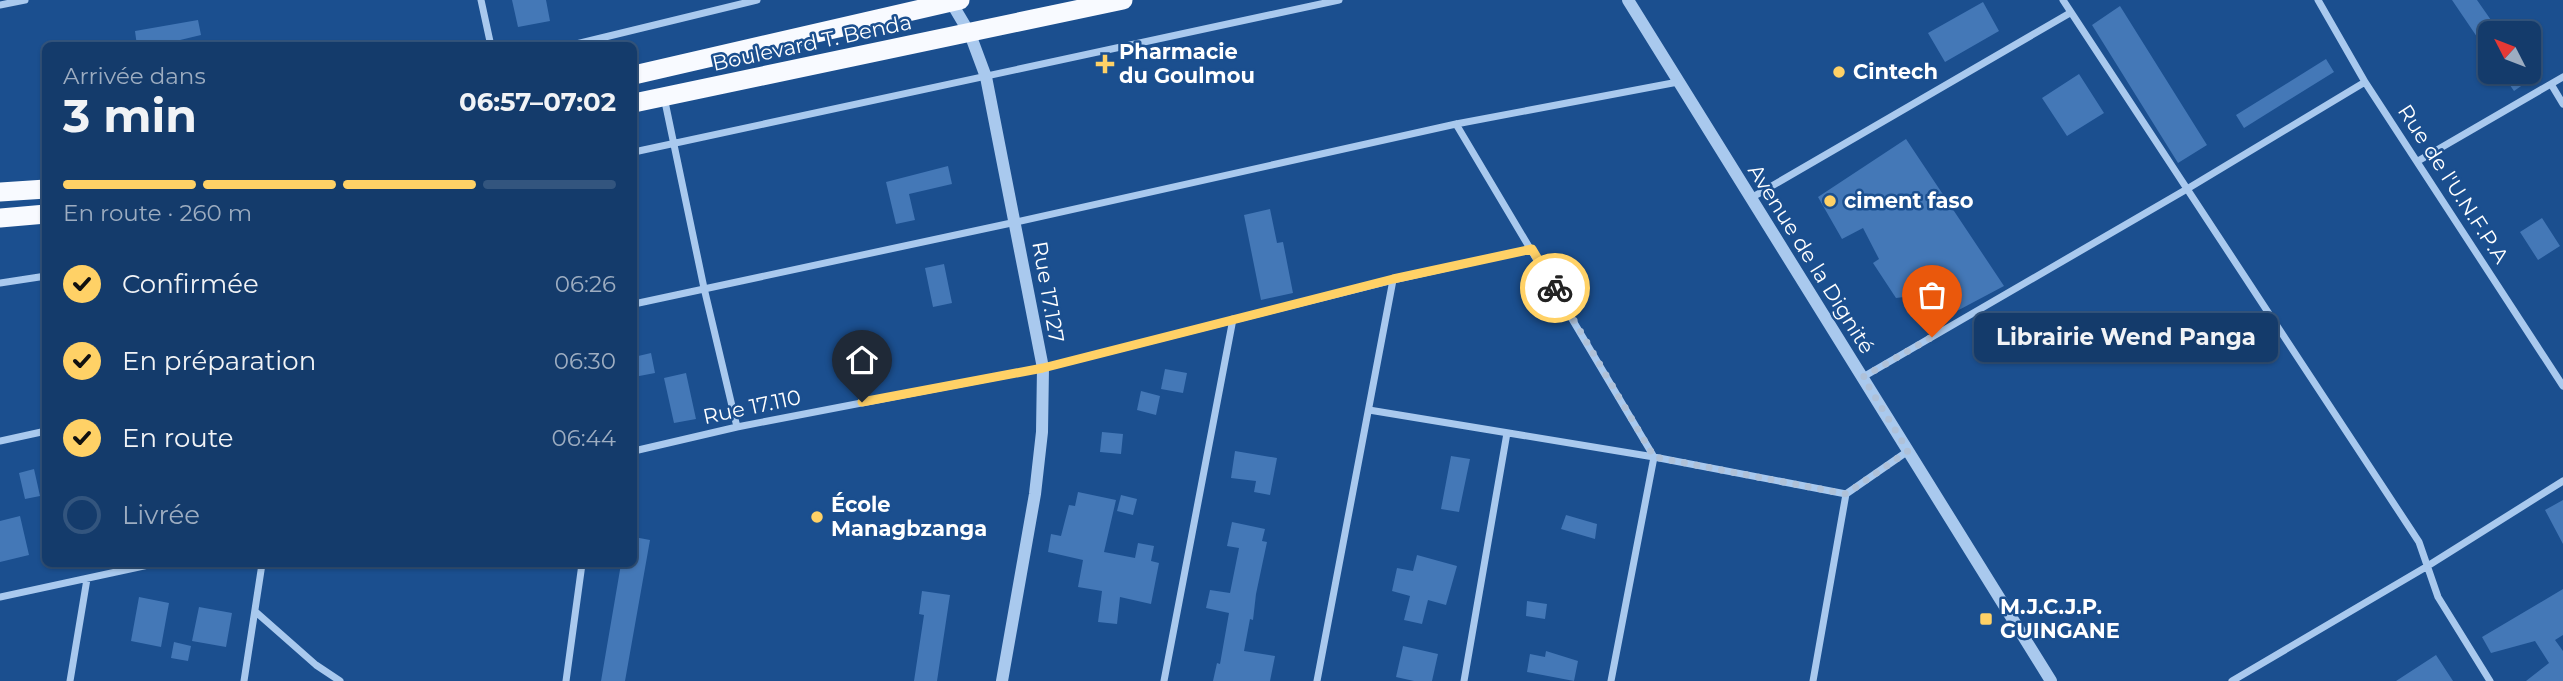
<!DOCTYPE html>
<html lang="fr">
<head>
<meta charset="utf-8">
<style>
	:root { --surface:#143b6b; --page:#1d4271; --text:#f1f3f6; --muted:#9dadc1; --line:#33557e; --accent:#ffd166 }
	body { margin:0; font-family:Montserrat,sans-serif; background:var(--page); color:var(--text); height:100vh; display:flex; flex-direction:column; font-size:26px; white-space:nowrap }
	* { box-sizing:border-box; margin:0 }
	p { font-size:23px; color:var(--muted) }
	.icon { flex:none; width:38px; height:38px; fill:none; stroke:currentColor; stroke-width:2; stroke-linecap:round; stroke-linejoin:round }
	.map { position:relative; flex:1; overflow:hidden }
	.sheet { position:absolute; left:42px; top:42px; width:595px; height:525px; display:flex; flex-direction:column; background:var(--surface); border-radius:10px; box-shadow:0 2px 5px #0004,0 0 0 2px var(--line) }
	.sheet>* { flex:none }
	.needle { width:46px; rotate:312deg }
	.tools { position:absolute; left:2478px; top:21px; display:grid; gap:14px }
	.tools a { display:grid; place-items:center; width:63px; height:63px; border-radius:10px; background:var(--surface); box-shadow:0 2px 5px #0004,0 0 0 2px var(--line); font-size:35px }
	.pin { position:absolute; display:grid; place-items:center; width:60px; height:60px; color:#fff; margin:-72px -30px; border-radius:50% 50% 50% 0; rotate:-45deg; box-shadow:0 0 7px #0007 }
	.pin .icon { rotate:45deg }
	.courier { position:absolute; display:grid; place-items:center; width:70px; height:70px; margin:-35px; border:5px solid #ffd166; border-radius:50%; background:#fff; color:#222; box-shadow:0 2px 9px #0007 }
	.bubble { position:absolute; height:49px; border-radius:10px; background:var(--surface); box-shadow:0 2px 5px #0004,0 0 0 2px var(--line); font-size:23px; font-weight:700; line-height:49px; text-align:center }
	.headline em { font-style:normal; font-weight:700 }
	.headline div { display:flex; flex-direction:column-reverse }
	.headline { display:flex; align-items:center; justify-content:space-between; height:119px; padding:0 21px }
	h1 { font-size:46px; font-weight:700; line-height:52px }
	.bar { display:grid; grid-template-columns:repeat(4,1fr); gap:10px 7px; align-content:center; height:84px; padding:0 21px }
	.bar i { height:9px; border-radius:5px; background:var(--line) }
	.bar .on { background:var(--accent) }
	.bar p { grid-column:span 4 }
	ol { padding:0 21px; list-style:none }
	li { display:flex; align-items:center; gap:21px; height:77px }
	li p { margin-inline-start:auto }
	li .icon { padding:7px; border-radius:50%; background:var(--accent); color:#111; stroke-width:4 }
	li:last-child { color:var(--muted) }
	li i { width:38px; height:38px; border:4px solid var(--line); border-radius:50% }
	.map>svg:first-child { display:block }
</style>
</head>
<body>
<div class="map">
<svg width="2563" height="681" viewBox="0 0 2563 681">
	<rect width="100%" height="100%" fill="#1b4f8f"/>
	<path fill="#4478b7" d="M 512,0 L 546,0 L 550,21 L 518,27 Z
		M 2452,0 L 2477,0 L 2500,33 L 2490,33 L 2490,56 Z
		M 1983,2 L 1999,31 L 1945,62 L 1928,33 Z
		M 2120,6 L 2207,145 L 2178,163 L 2092,25 Z
		M 198,20 L 201,35 L 155,46 L 137,46 L 135,31 Z
		M 2326,59 L 2334,72 L 2244,128 L 2236,115 Z
		M 2501,72 L 2541,72 L 2514,91 Z
		M 2079,74 L 2104,113 L 2067,136 L 2042,98 Z
		M 1906,139 L 2004,286 L 1955,312 L 1938,282 L 1907,304 L 1904,297 L 1896,298 L 1873,263 L 1879,259 L 1863,228 L 1842,239 L 1818,197 Z
		M 948,166 L 952,184 L 909,194 L 915,220 L 896,224 L 886,182 Z
		M 1270,209 L 1277,243 L 1283,242 L 1293,293 L 1261,300 L 1244,215 Z
		M 2542,218 L 2560,246 L 2538,260 L 2520,232 Z
		M 944,264 L 952,303 L 933,307 L 925,268 Z
		M 651,353 L 655,373 L 634,377 L 634,357 Z
		M 1165,369 L 1187,373 L 1183,393 L 1161,389 Z
		M 686,373 L 696,419 L 674,423 L 664,378 Z
		M 1141,391 L 1160,396 L 1156,415 L 1137,410 Z
		M 1102,432 L 1123,434 L 1121,454 L 1100,452 Z
		M 1235,451 L 1277,458 L 1270,495 L 1254,492 L 1256,481 L 1231,478 Z
		M 1451,456 L 1470,459 L 1459,512 L 1441,509 Z
		M 34,469 L 40,496 L 25,499 L 19,473 Z
		M 1078,492 L 1116,500 L 1104,552 L 1135,558 L 1138,543 L 1154,546 L 1151,561 L 1159,563 L 1151,604 L 1120,597 L 1117,624 L 1098,622 L 1102,591 L 1078,587 L 1083,560 L 1048,552 L 1051,534 L 1061,536 L 1069,505 L 1075,506 Z
		M 1121,495 L 1137,499 L 1133,515 L 1117,511 Z
		M 2563,500 L 2563,544 L 2545,510 Z
		M 1566,515 L 1597,524 L 1595,539 L 1561,529 Z
		M 20,516 L 29,555 L 0,562 L 0,521 Z
		M 1232,522 L 1265,529 L 1262,541 L 1267,542 L 1256,594 L 1253,620 L 1250,619 L 1244,651 L 1275,656 L 1270,681 L 1213,681 L 1217,663 L 1220,664 L 1229,613 L 1206,608 L 1210,590 L 1230,593 L 1239,548 L 1227,546 Z
		M 634,537 L 650,540 L 625,681 L 601,681 L 621,564 L 634,564 Z
		M 1417,555 L 1457,566 L 1446,605 L 1428,600 L 1422,624 L 1404,620 L 1410,596 L 1392,591 L 1397,568 L 1413,571 Z
		M 2563,589 L 2563,635 L 2555,640 L 2563,651 L 2563,681 L 2526,681 L 2549,663 L 2535,641 L 2491,653 L 2482,637 Z
		M 922,591 L 950,595 L 937,681 L 914,681 L 924,615 L 919,614 Z
		M 139,597 L 169,603 L 161,647 L 131,641 Z
		M 1527,601 L 1547,604 L 1545,619 L 1526,616 Z
		M 199,607 L 232,613 L 226,647 L 192,641 Z
		M 174,642 L 191,646 L 188,661 L 171,658 Z
		M 1403,646 L 1438,654 L 1432,681 L 1414,681 L 1396,677 Z
		M 1546,651 L 1578,661 L 1574,681 L 1527,672 L 1530,654 L 1545,657 Z
		M 2436,655 L 2453,681 L 2396,681 Z"/>
	<g fill="none" stroke-linecap="round" stroke-linejoin="round">
		<path stroke="#a9c9ee" stroke-width="7" d="M 481,0 L 491,46
			M 2063,0 L 2419,542 L 2438,597 L 2490,681
			M 2318,0 L 2365,82 L 2563,386
			M 0,5 L 25,0
			M 568,46 L 757,0
			M 2551,84 L 2563,104
			M 664,97 L 704,288 L 737,427
			M 1456,124 L 1654,457 L 1611,681
			M 634,152 L 1339,0
			M 2418,161 L 2563,77
			M 1751,198 L 2070,13
			M 0,283 L 46,276
			M 634,304 L 1016,222 L 1456,124 L 1678,82
			M 1863,377 L 2187,189 L 2365,82
			M 1369,410 L 1654,457 L 1846,494
			M 0,441 L 46,431
			M 634,451 L 737,427 L 1043,368 L 1393,280 L 1532,249
			M 0,597 L 153,564
			M 256,612 L 316,665 L 340,681
			M 70,681 L 87,579
			M 244,681 L 262,564
			M 566,681 L 582,564
			M 1164,681 L 1233,319
			M 1317,681 L 1393,280
			M 1464,681 L 1507,433
			M 1813,681 L 1846,494 L 1908,451
			M 2232,681 L 2426,567 L 2563,481"/>
		<path stroke="#a9c9ee" stroke-width="12" d="M 1628,0 L 2051,681
			M 951,2 L 970,34 L 986,77 L 1043,368 L 1042,432 L 1035,494 L 1002,681"/>
		<path stroke="#f8faff" stroke-width="19" d="M 634,75 L 960,0
			M 634,103 L 1123,0
			M 0,192 L 46,189
			M 0,218 L 46,214"/>
	</g>
	<g fill="none" stroke-linecap="round" stroke-linejoin="round">
		<path stroke="#afc1d8" stroke-width="7" stroke-dasharray="0 12.6" d="M 1555,288 L 1654,457 L 1846,494 L 1908,451 L 1863,377 L 1932,337"/>
		<path stroke="#ffd166" stroke-width="9" d="M 862,402 L 1043,368 L 1393,279 L 1532,249 L 1555,288"/>
	</g>
	<g fill="#ffd166" stroke="#1b4f8f" stroke-width="2.5">
		<path d="M1101.5 53.5h7v7h7v7h-7v7h-7v-7h-7v-7h7z"/>
		<circle cx="1839" cy="72" r="7"/>
		<circle cx="1830" cy="201" r="7"/>
		<circle cx="817" cy="517" r="7"/>
		<rect x="1979" y="612" width="14" height="14" rx="3.5"/>
	</g>
	<g text-anchor="middle" stroke-width="5" stroke-linejoin="round" paint-order="stroke">
		<g font-size="21" fill="#fff" stroke="#1b4f8f">
			<text transform="translate(812 43) rotate(-12)" y="7">Boulevard T. Benda</text>
			<text transform="translate(2453 184) rotate(57)" y="7">Rue de l'U.N.F.P.A</text>
			<text transform="translate(1811 259) rotate(58)" y="7">Avenue de la Dignité</text>
			<text transform="translate(1048 292) rotate(80)" y="7">Rue 17.127</text>
			<text transform="translate(752 407) rotate(-12)" y="7">Rue 17.110</text>
		</g>
		<g font-size="21" font-weight="bold" fill="#fff" stroke="#1b4f8f" text-anchor="start">
			<text x="1119" y="59">Pharmacie<tspan x="1119" dy="24">du Goulmou</tspan></text>
			<text x="1853" y="79">Cintech</text>
			<text x="1844" y="208">ciment faso</text>
			<text x="831" y="512">École<tspan x="831" dy="24">Managbzanga</tspan></text>
			<text x="2000" y="614">M.J.C.J.P.<tspan x="2000" dy="24">GUINGANE</tspan></text>
		</g>
	</g>
</svg>
<div class="tools">
<a><svg class="needle" viewBox="-14 -14 28 28"><path d="M0-13l5 13h-10z" fill="#e53935"/><path d="M0 13l5-13h-10z" fill="#9dadc1"/></svg></a>
</div>
<div class="pin" style="left:1932px;top:337px;background:#ea580c"><svg class="icon" aria-label="bag" viewBox="0 0 24 24"><path d="M5 8h14l-1 12H6zM9 8a3 3 0 0 1 6 0"/></svg></div>
<div class="pin" style="left:862px;top:402px;background:#1f2937"><svg class="icon" aria-label="home" viewBox="0 0 24 24"><path d="M3 11l9-7 9 7M6 9v11h12V9"/></svg></div>
<div class="courier" style="left:1555px;top:288px"><svg class="icon" aria-label="bike" viewBox="0 0 24 24"><circle cx="6" cy="16" r="4"/><circle cx="18" cy="16" r="4"/><path d="M6 16l4-8h5l3 8M10 8l3 8H6M13 5h3"/></svg></div>
<div class="bubble" style="left:1974px;top:313px;width:304px">Librairie Wend Panga</div>
<section class="sheet">
<div class="headline"><div><h1>3 min</h1><p>Arrivée dans</p></div><em>06:57–07:02</em></div>
<div class="bar"><i class="on"></i><i class="on"></i><i class="on"></i><i></i><p>En route · 260 m</p></div>
<ol>
<li><svg class="icon" aria-label="check" viewBox="0 0 24 24"><path d="M5 12l5 5 9-10"/></svg>Confirmée<p>06:26</p></li>
<li><svg class="icon" aria-label="check" viewBox="0 0 24 24"><path d="M5 12l5 5 9-10"/></svg>En préparation<p>06:30</p></li>
<li><svg class="icon" aria-label="check" viewBox="0 0 24 24"><path d="M5 12l5 5 9-10"/></svg>En route<p>06:44</p></li>
<li><i></i>Livrée</li>
</ol>
</section>
</div>
</body>
</html>
